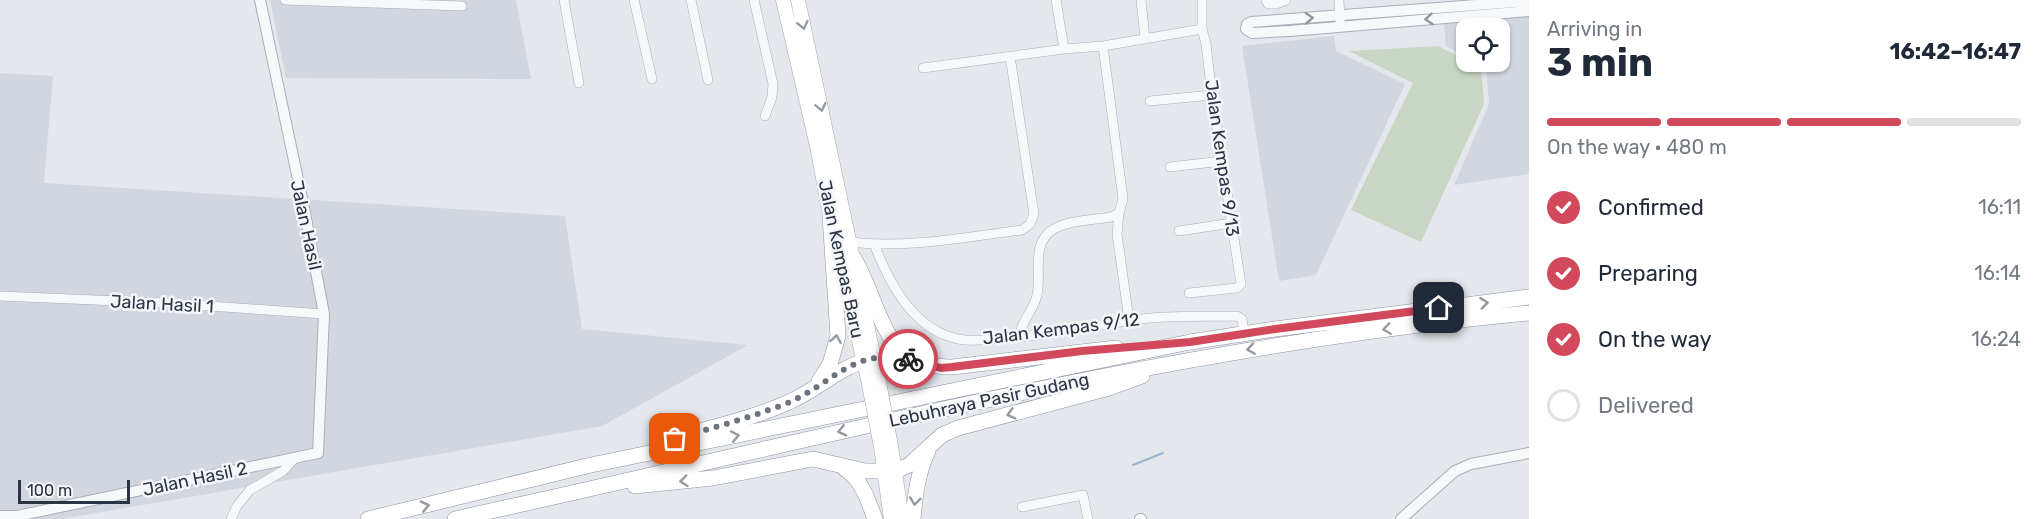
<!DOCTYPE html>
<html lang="en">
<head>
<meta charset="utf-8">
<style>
	:root { --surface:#fff; --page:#f2f2f3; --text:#1f2937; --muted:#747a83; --line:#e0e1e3; --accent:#d1495b }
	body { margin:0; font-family:Rubik,sans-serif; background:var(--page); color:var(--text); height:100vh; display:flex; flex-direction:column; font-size:22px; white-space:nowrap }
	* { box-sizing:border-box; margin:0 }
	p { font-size:20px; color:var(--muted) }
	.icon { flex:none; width:33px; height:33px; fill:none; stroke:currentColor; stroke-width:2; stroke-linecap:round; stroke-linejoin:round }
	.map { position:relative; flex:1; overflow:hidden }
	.sheet { display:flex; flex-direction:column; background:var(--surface); width:510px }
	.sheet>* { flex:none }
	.tools { position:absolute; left:1456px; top:18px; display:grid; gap:12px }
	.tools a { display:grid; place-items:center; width:54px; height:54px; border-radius:12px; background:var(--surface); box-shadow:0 2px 4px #0004; font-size:30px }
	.scale { position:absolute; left:18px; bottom:15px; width:112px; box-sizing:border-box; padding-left:6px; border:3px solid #2b3445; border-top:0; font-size:16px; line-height:21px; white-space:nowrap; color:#2b3445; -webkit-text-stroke:4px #f4f6f9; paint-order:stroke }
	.pin { position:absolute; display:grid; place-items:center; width:51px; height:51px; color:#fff; margin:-26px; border-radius:12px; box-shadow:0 3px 9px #0006 }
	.courier { position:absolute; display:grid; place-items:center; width:60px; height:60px; margin:-30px; border:4px solid #d1495b; border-radius:50%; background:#fff; color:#222; box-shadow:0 2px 8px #0007 }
	.summary em { font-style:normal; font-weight:700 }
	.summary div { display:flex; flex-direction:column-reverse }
	.summary { display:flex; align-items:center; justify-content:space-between; height:102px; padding:0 18px }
	h1 { font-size:39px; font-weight:700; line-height:45px }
	.bar { display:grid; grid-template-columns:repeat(4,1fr); gap:9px 6px; align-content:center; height:72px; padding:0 18px }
	.bar i { height:8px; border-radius:4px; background:var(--line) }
	.bar .active { background:var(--accent) }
	.bar p { grid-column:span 4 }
	ol { padding:0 18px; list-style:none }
	li { display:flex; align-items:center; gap:18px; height:66px }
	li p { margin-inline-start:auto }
	li .icon { padding:6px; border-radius:50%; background:var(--accent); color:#fff; stroke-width:4 }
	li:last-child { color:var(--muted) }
	li i { width:33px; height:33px; border:3px solid var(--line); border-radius:50% }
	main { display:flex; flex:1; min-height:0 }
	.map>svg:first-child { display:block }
</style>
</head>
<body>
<main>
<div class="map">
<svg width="1529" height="519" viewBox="0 0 1529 519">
	<rect width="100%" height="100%" fill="#e4e7ec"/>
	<path fill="#d2d6de" d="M 270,0 L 516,0 L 531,79 L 286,78 Z
		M 1529,16 L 1529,174 L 1454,185 L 1489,104 L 1486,67 L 1476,62 L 1500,62 L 1500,28 L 1467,28 L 1467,57 L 1446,46 L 1444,23 Z
		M 1334,36 L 1336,51 L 1405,84 L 1316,275 L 1279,281 L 1242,46 Z
		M 0,73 L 53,76 L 44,183 L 565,216 L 582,329 L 748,345 L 602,426 L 61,519 L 0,519 Z"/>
	<path fill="#c9d6c5" d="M 1438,46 L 1481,68 L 1484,104 L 1421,242 L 1351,210 L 1413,83 L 1349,51 Z"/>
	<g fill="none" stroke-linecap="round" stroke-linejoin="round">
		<path stroke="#9fb4cc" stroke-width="2" d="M 1133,465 L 1163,453"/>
		<defs>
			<path id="minor" d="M 285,0 L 462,6
				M 564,0 L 579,83
				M 634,0 L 652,79
				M 691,0 L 708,80
				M 754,0 L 773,84 L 772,97 L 765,116
				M 1056,0 L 1064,49
				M 1141,0 L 1145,39
				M 1266,0 L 1268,4 L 1276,4 L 1286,0
				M 1339,0 L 1340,21
				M 1103,46 L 1123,199 L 1119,213 L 1117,234 L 1129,320
				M 923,68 L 1064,49 L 1103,46 L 1202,29
				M 1150,101 L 1212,95
				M 1170,167 L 1222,161
				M 1179,231 L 1232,223
				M 849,242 C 906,249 965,237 1022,230 L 1030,224 L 1034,214 L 1010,56
				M 875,246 C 888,281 912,326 951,337 C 965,342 981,340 996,339 C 1040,337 1083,327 1127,321 C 1163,315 1200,317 1237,316 L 1242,319 L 1244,333
				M 1189,293 L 1237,288 L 1241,284 L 1212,95 L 1206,44 L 1202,29 L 1202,0
				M 0,296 L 166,303 L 324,314
				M 1020,338 C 1020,321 1034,311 1037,295 C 1040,281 1037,267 1039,253 C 1043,218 1084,222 1111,217 L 1119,213
				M 1022,507 L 1083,495 L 1088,519
				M 231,519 L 237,506 L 250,490 L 283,471 L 294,459"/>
			<path id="tertiary" d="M 1529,1 L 1251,22 L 1247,24 L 1246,29 L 1252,33 L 1290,31 L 1529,11
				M 0,516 L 17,516 L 318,453 L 324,314 L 304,208 L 260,0
				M 1140,519 L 1141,519
				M 1401,519 L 1455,471 L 1471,464 L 1529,453"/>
			<path id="primary" d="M 783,0 L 817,146 L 830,216 L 868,379
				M 798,0 L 878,377
				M 891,446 L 902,519
				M 881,447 L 891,519"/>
			<path id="trunk" d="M 853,257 C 874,290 878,335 911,360
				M 819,381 L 830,364 L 838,336 L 830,216
				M 666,441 C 706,428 750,420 789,402 C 819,389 842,364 875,358 C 902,353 925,368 952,367 L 1116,348
				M 845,469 C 862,480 868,500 875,519
				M 635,486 L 713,478 L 813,459 L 865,471 L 896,471 L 909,465 L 942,435 L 958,428 L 1109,388 L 1142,376
				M 368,519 L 591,465 L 1190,342 L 1275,329 L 1529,297
				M 455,519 C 811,441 1165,347 1529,313
				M 913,519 C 915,496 918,472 928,451"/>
		</defs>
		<use href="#minor" stroke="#a9aeb7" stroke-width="10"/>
		<use href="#tertiary" stroke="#a9aeb7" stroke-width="12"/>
		<use href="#primary" stroke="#a3abb8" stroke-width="15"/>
		<use href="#trunk" stroke="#8b94a3" stroke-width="16"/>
		<use href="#minor" stroke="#f7f8fa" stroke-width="9"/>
		<use href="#tertiary" stroke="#f7f8fa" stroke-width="10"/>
		<use href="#primary" stroke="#fff" stroke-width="14"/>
		<use href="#trunk" stroke="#fff" stroke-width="15"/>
		<defs>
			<path id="primary-bridge" d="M 878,377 L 891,446
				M 868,379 L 881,447"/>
		</defs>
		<use href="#primary-bridge" stroke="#a3abb8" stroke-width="15" stroke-linecap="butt"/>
		<use href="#primary-bridge" stroke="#fff" stroke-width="14"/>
	</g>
	<defs><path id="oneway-chevron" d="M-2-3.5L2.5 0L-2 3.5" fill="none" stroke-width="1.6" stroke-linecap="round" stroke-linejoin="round" transform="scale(1.5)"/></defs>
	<g stroke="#9196a0">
		<use href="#oneway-chevron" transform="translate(1309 18) rotate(-4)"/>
		<use href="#oneway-chevron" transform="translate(1429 19) rotate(175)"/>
	</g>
	<g stroke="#959aa2">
		<use href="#oneway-chevron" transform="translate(803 25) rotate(78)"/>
		<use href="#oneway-chevron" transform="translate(821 107) rotate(78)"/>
		<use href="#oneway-chevron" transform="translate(1484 303) rotate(-7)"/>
		<use href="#oneway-chevron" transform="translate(1387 329) rotate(172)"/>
		<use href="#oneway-chevron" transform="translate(836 339) rotate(-80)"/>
		<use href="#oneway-chevron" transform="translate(1251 349) rotate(171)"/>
		<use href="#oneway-chevron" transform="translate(1011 414) rotate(165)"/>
		<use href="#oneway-chevron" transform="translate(842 431) rotate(167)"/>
		<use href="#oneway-chevron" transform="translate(735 436) rotate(-11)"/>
		<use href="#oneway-chevron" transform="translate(684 481) rotate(174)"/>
		<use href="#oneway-chevron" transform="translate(915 501) rotate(97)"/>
		<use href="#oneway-chevron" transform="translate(425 506) rotate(-13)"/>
	</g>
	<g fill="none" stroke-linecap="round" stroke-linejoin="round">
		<path stroke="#6c737f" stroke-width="6" stroke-dasharray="0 10.8" d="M 675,439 C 712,428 749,418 785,404 C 832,385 851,348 908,359"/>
		<path stroke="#d1495b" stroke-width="8" d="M 908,359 L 941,368 L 952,367 L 1082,351 L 1190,342 L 1275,329 L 1439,308"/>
	</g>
	<g text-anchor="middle" stroke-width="5" stroke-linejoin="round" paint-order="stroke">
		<g font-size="18" fill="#2b3445" stroke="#f4f6f9">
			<text transform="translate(1222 158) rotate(82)" y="6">Jalan Kempas 9/13</text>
			<text transform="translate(306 225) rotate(78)" y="6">Jalan Hasil</text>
			<text transform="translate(841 259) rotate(78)" y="6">Jalan Kempas Baru</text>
			<text transform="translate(162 304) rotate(3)" y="6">Jalan Hasil 1</text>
			<text transform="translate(1061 329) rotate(-7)" y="6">Jalan Kempas 9/12</text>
			<text transform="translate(989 400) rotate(-12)" y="6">Lebuhraya Pasir Gudang</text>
			<text transform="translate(195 479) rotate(-12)" y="6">Jalan Hasil 2</text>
		</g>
	</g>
</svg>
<div class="tools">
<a><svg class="icon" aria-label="locate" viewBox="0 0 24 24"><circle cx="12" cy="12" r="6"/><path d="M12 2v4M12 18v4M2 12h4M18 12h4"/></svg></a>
</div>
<div class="scale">100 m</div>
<div class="pin" style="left:675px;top:439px;background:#ea580c"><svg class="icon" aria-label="bag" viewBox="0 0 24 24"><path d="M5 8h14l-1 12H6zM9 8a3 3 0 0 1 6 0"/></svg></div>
<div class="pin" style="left:1439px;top:308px;background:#1f2937"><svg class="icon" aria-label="home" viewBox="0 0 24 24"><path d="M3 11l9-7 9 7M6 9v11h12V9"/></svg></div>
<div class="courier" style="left:908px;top:359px"><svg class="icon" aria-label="bike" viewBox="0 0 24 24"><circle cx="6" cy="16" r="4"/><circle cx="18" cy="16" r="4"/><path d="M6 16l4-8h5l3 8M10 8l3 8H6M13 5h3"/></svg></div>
</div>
<section class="sheet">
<div class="summary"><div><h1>3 min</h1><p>Arriving in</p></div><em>16:42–16:47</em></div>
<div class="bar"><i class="active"></i><i class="active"></i><i class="active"></i><i></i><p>On the way · 480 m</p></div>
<ol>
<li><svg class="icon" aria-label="check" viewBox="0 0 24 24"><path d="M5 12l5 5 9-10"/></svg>Confirmed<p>16:11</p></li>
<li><svg class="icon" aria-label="check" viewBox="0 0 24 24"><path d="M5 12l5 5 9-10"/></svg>Preparing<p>16:14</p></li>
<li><svg class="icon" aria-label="check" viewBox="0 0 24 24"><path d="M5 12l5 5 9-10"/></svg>On the way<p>16:24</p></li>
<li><i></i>Delivered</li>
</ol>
</section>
</main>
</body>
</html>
